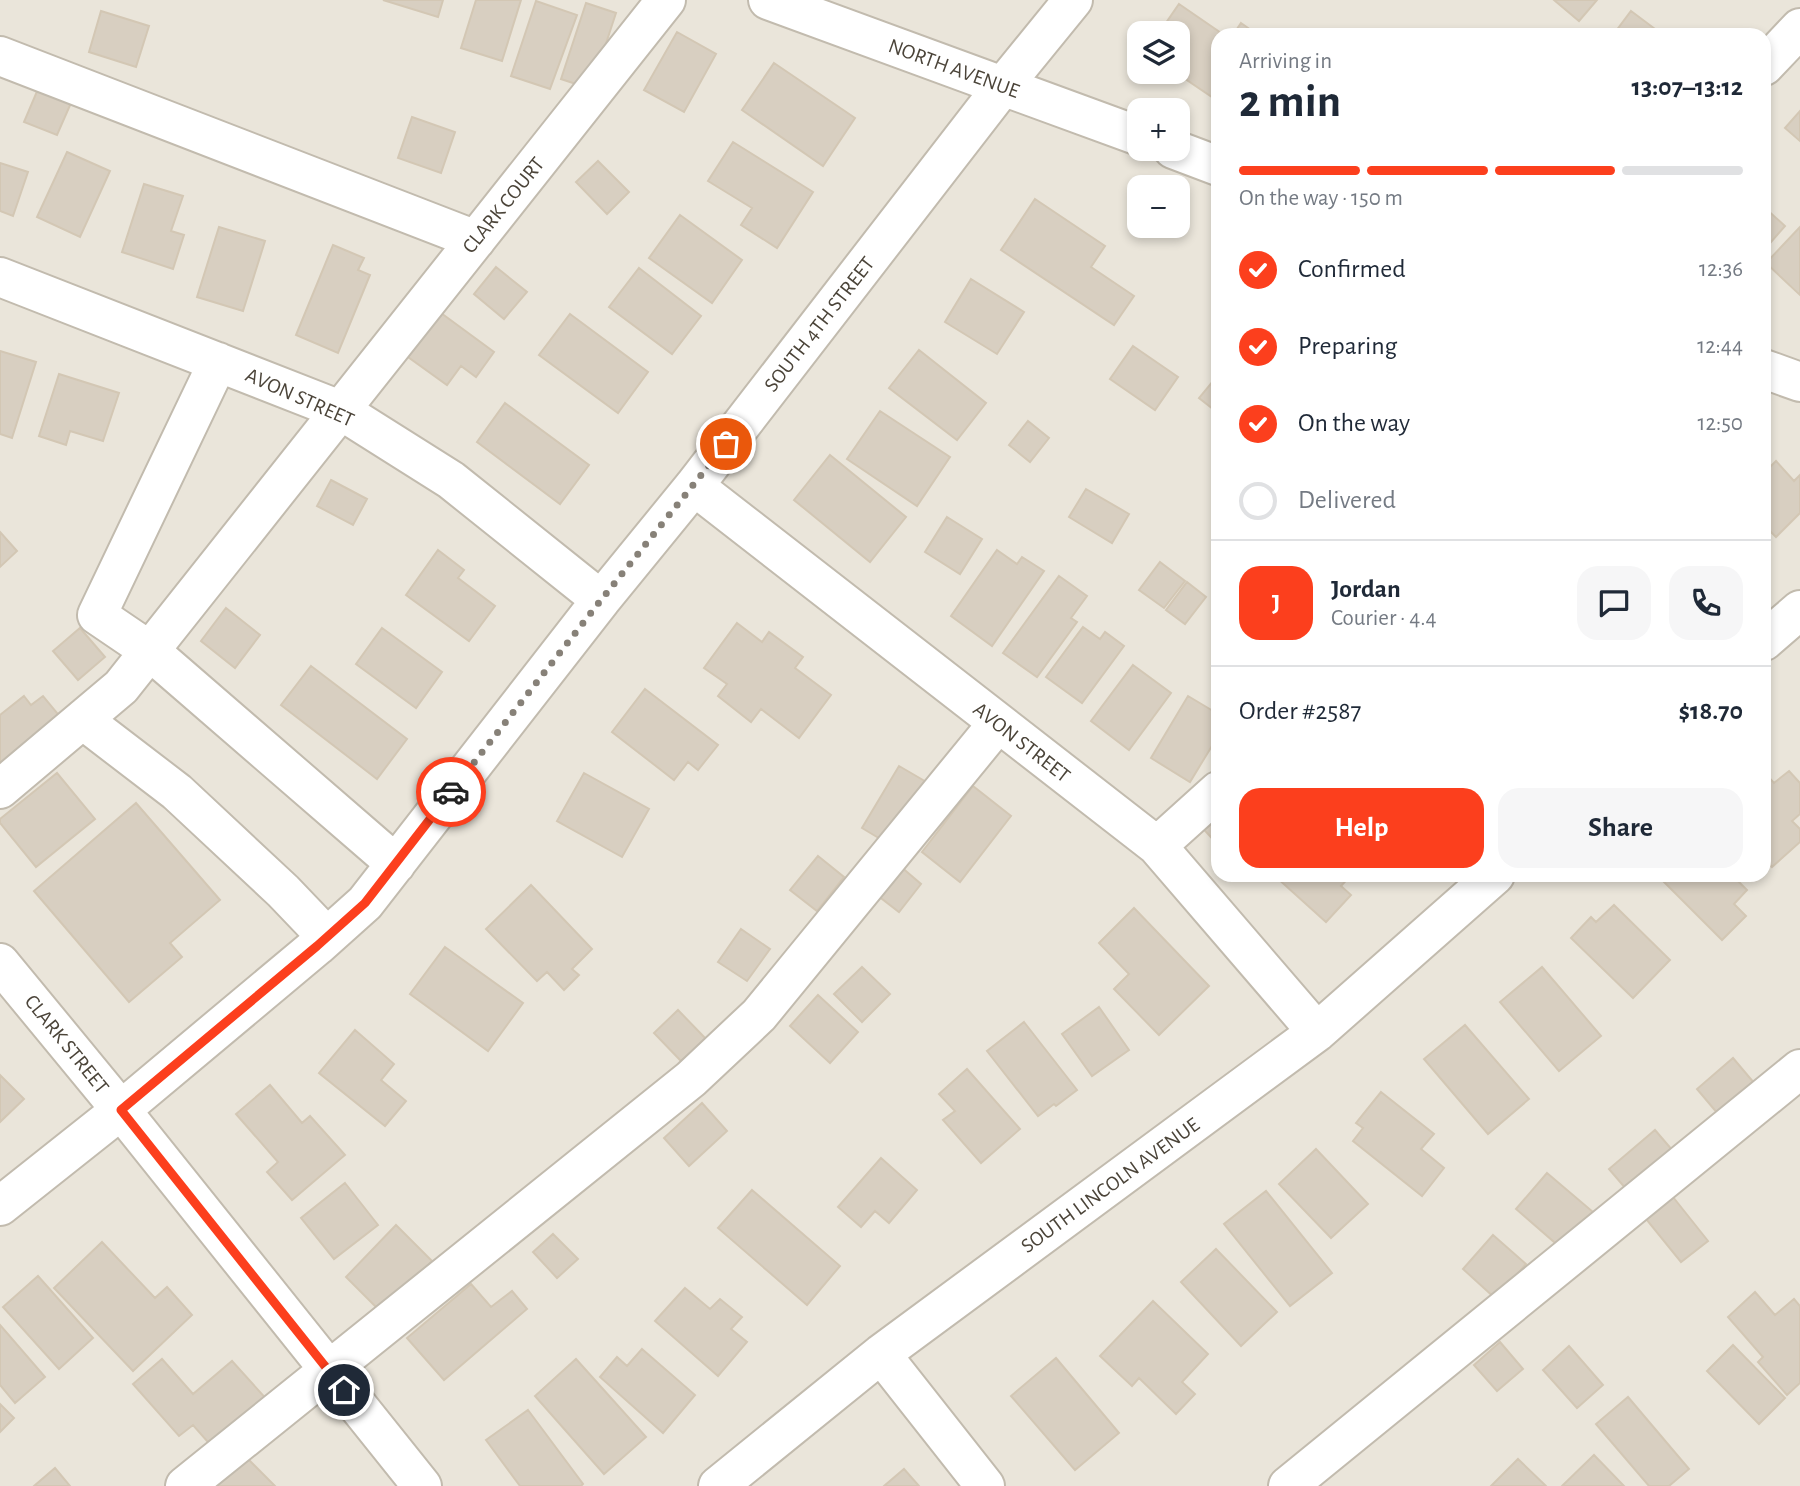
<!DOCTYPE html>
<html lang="en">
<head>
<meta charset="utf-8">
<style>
	:root { --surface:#fff; --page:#f6f6f7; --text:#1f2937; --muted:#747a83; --line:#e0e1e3; --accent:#fc3f1d }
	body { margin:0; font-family:"Alegreya Sans",sans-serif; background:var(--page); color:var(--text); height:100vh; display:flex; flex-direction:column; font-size:26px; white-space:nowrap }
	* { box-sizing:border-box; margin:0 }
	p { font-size:23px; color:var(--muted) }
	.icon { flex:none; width:38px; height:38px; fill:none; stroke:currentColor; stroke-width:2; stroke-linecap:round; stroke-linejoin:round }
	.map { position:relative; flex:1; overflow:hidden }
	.details { position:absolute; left:1211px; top:28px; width:560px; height:854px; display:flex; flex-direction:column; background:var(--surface); border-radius:21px; box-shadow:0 4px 10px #0003 }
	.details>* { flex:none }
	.buttons { position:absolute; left:1127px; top:21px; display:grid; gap:14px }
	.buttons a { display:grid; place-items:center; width:63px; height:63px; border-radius:14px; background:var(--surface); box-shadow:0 4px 10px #0003; font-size:35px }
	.pin { position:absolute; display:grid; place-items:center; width:60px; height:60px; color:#fff; margin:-30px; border:4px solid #fff; border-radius:50%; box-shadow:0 2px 7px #0007 }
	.courier { position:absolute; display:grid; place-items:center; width:70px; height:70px; margin:-35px; border:5px solid #fc3f1d; border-radius:50%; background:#fff; color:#222; box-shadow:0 2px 9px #0007 }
	.summary em { font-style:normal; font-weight:600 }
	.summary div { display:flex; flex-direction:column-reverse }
	.summary { display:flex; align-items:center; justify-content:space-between; height:119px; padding:0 28px }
	h1 { font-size:46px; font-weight:600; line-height:52px }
	.bar { display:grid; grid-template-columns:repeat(4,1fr); gap:10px 7px; align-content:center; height:84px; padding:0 28px }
	.bar i { height:9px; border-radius:5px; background:var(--line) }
	.bar .selected { background:var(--accent) }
	.bar p { grid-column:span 4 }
	.line { display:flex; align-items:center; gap:18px; padding:0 28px; border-top:2px solid var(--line) }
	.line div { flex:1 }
	.round { display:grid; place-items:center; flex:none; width:74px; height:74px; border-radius:21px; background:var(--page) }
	ol { padding:0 28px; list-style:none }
	li { display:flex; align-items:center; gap:21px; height:77px }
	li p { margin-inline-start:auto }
	li .icon { padding:7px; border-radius:50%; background:var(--accent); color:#fff; stroke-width:4 }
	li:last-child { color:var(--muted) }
	li i { width:38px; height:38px; border:4px solid var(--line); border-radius:50% }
	.action { display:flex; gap:14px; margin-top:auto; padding:14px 28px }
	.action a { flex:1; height:80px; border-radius:21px; background:var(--accent); color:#fff; font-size:28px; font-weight:600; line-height:80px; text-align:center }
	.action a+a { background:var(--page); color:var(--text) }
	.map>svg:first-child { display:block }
</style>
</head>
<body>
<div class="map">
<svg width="1800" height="1486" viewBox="0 0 1800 1486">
	<rect width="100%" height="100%" fill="#f6f3ec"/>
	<path fill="#eae5da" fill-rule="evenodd" d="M 0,0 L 1800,0 L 1800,1486 L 0,1486 ZM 1139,33 L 1178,33 L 1178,72 L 1139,72 ZM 1218,35 L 1764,35 L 1764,875 L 1218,875 ZM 1139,110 L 1178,110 L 1178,149 L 1139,149 ZM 1139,187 L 1178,187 L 1178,226 L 1139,226 Z"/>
	<path fill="#d8cfc1" stroke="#d3c7b4" stroke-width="2" d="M 383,0 L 443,0 L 438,17 Z
		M 476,0 L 521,0 L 502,61 L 461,48 Z
		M 1554,0 L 1597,0 L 1579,21 Z
		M 536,1 L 577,15 L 550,89 L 511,76 Z
		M 586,3 L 616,13 L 591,89 L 561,79 Z
		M 1179,4 L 1224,35 L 1218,35 L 1218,88 L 1212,97 L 1175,72 L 1178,72 L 1178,33 L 1159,33 Z
		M 101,11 L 149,26 L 136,67 L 89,52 Z
		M 1631,11 L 1663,35 L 1613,35 Z
		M 1241,23 L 1258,35 L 1233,35 Z
		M 677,32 L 716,54 L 684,112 L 644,90 Z
		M 774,63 L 855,118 L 823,166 L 742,110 Z
		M 38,89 L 71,103 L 57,135 L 24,122 Z
		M 1800,111 L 1800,141 L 1785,128 Z
		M 412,117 L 455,132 L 441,173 L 398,158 Z
		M 733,142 L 813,192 L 777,248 L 741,225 L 752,208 L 708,181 Z
		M 67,152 L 110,171 L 80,237 L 37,217 Z
		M 598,161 L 629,192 L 607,214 L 576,182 Z
		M 0,163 L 28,172 L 13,216 L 0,211 Z
		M 144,184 L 183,196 L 171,231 L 184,235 L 173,269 L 122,252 Z
		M 1035,199 L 1105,246 L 1091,267 L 1134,296 L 1114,325 L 1001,250 Z
		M 1764,207 L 1785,226 L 1764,250 Z
		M 680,215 L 742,260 L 712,303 L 649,258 Z
		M 219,227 L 265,241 L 243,311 L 197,297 Z
		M 1800,227 L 1800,295 L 1766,263 Z
		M 333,245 L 364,258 L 358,270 L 370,275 L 338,353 L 296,335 Z
		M 496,267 L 527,292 L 504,319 L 474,294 Z
		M 639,268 L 701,316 L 672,354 L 609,307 Z
		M 971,279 L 1024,312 L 997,354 L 945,322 Z
		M 441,313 L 494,352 L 476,377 L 461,366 L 447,385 L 408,357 Z
		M 570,314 L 648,372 L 618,413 L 539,355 Z
		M 1133,346 L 1178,377 L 1155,410 L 1110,379 Z
		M 919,350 L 986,403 L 957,440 L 889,388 Z
		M 0,351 L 36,362 L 12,438 L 0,434 Z
		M 59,374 L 119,393 L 103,441 L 70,431 L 66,445 L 39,436 Z
		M 1218,375 L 1218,413 L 1199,398 Z
		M 505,403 L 589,465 L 560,504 L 477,442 Z
		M 880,411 L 950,457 L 917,506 L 847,459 Z
		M 1028,421 L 1049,438 L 1030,462 L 1009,445 Z
		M 830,455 L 906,517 L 870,562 L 794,500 Z
		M 1764,460 L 1770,467 L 1776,461 L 1794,481 L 1800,475 L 1800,513 L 1776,537 L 1764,525 Z
		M 331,480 L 367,499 L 353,525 L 317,506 Z
		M 1086,489 L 1129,514 L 1112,543 L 1069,517 Z
		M 947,517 L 982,539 L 960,574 L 925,552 Z
		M 0,532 L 17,551 L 0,567 Z
		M 438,550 L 464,570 L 458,578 L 495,606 L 469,641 L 406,595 Z
		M 997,550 L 1017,564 L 1022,557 L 1044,571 L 992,646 L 951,616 Z
		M 1160,562 L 1185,581 L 1164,608 L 1139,590 Z
		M 1059,576 L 1087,596 L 1071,618 L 1077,622 L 1037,677 L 1003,653 Z
		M 1187,582 L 1206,597 L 1185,624 L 1166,610 Z
		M 226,608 L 260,635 L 235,668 L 201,641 Z
		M 737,623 L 762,642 L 769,632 L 803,657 L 795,668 L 831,695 L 799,738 L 761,709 L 751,722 L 718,696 L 727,684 L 704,668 Z
		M 1083,627 L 1100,639 L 1105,632 L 1124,646 L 1082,703 L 1046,677 Z
		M 80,628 L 105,657 L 78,680 L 53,651 Z
		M 382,628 L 442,672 L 416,708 L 356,664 Z
		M 1133,665 L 1171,693 L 1129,750 L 1091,721 Z
		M 311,666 L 407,739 L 377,779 L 281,705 Z
		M 645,689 L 718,745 L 698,770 L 688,762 L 674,780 L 612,732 Z
		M 24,696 L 31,705 L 43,696 L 67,725 L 0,779 L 0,715 Z
		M 1188,696 L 1218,714 L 1218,736 L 1190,782 L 1151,758 Z
		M 899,766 L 935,787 L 897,849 L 862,828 Z
		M 1789,771 L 1800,783 L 1800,814 L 1792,821 L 1800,829 L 1800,842 L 1772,867 L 1764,858 L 1764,772 L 1774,783 Z
		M 57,773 L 95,819 L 36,867 L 0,823 L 0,819 Z
		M 584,773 L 649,809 L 622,857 L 557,821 Z
		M 973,786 L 1011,816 L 960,882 L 922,852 Z
		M 136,803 L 220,900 L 170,943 L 182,957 L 129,1002 L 34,891 Z
		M 1218,805 L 1218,845 L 1198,823 Z
		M 818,856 L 844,877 L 817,911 L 790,890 Z
		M 900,866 L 921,884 L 899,912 L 877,895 Z
		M 1278,875 L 1351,875 L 1341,886 L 1351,895 L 1326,922 L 1276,877 Z
		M 1657,875 L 1732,875 L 1747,890 L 1734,904 L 1746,916 L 1722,940 Z
		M 531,885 L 592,949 L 572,969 L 579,975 L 564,990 L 547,972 L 537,981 L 486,929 Z
		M 1614,905 L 1670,960 L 1633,998 L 1571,938 L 1591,917 L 1596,922 Z
		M 1134,908 L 1209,986 L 1159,1035 L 1114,989 L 1129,974 L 1099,943 Z
		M 741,929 L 770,949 L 747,981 L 718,962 Z
		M 445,947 L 523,1003 L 488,1051 L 410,994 Z
		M 862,967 L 890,994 L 862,1022 L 834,994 Z
		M 1542,967 L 1601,1036 L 1559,1071 L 1500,1002 Z
		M 818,995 L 858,1032 L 830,1063 L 790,1026 Z
		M 1099,1007 L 1129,1050 L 1092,1076 L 1062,1034 Z
		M 678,1010 L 706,1039 L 681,1061 L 654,1033 Z
		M 1024,1022 L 1077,1090 L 1056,1106 L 1054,1104 L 1038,1116 L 987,1051 Z
		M 1465,1025 L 1529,1099 L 1488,1134 L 1424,1059 Z
		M 355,1030 L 394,1064 L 381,1080 L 406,1101 L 385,1126 L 319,1073 Z
		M 1733,1058 L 1760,1090 L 1724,1121 L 1697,1089 Z
		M 967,1069 L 1020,1129 L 981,1163 L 943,1120 L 955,1111 L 939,1094 Z
		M 0,1075 L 24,1099 L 0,1122 Z
		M 270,1085 L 302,1123 L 310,1116 L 345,1155 L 292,1200 L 267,1172 L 278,1162 L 236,1114 Z
		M 1381,1092 L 1434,1134 L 1421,1149 L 1444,1168 L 1422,1196 L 1353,1141 L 1363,1128 L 1356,1123 Z
		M 702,1103 L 727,1131 L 689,1166 L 664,1138 Z
		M 1655,1130 L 1679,1158 L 1633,1197 L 1609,1169 Z
		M 1316,1149 L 1368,1204 L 1331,1238 L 1279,1184 Z
		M 881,1158 L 917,1190 L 889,1223 L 875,1211 L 861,1227 L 838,1207 Z
		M 1547,1173 L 1593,1212 L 1561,1248 L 1516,1209 Z
		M 345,1183 L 378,1225 L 334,1259 L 301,1218 Z
		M 752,1190 L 840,1266 L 807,1305 L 718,1228 Z
		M 1266,1191 L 1332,1273 L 1290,1306 L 1224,1224 Z
		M 1673,1197 L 1708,1241 L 1681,1262 L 1646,1219 Z
		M 396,1225 L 432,1261 L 382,1313 L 346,1277 Z
		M 553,1234 L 578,1259 L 557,1278 L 533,1252 Z
		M 1493,1235 L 1526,1264 L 1496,1299 L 1463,1269 Z
		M 102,1242 L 155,1298 L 167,1287 L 192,1315 L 133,1371 L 54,1288 Z
		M 1216,1249 L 1277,1312 L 1241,1346 L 1181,1282 Z
		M 38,1276 L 93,1338 L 59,1369 L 3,1307 Z
		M 471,1284 L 491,1307 L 512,1291 L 527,1309 L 444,1380 L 407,1338 Z
		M 685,1288 L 710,1309 L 720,1299 L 742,1317 L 731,1329 L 747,1342 L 718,1376 L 655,1321 Z
		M 1755,1292 L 1775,1315 L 1794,1299 L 1800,1306 L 1800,1383 L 1787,1395 L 1758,1362 L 1763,1357 L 1728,1317 Z
		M 1153,1301 L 1208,1354 L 1182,1382 L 1195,1394 L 1176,1414 L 1139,1378 L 1132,1386 L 1100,1356 Z
		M 0,1325 L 45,1377 L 15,1403 L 0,1385 Z
		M 1500,1342 L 1523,1369 L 1497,1391 L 1474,1365 Z
		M 1733,1345 L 1785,1398 L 1759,1424 L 1707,1371 Z
		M 1569,1346 L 1603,1385 L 1577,1408 L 1543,1370 Z
		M 642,1349 L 695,1395 L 663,1433 L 600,1377 L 617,1357 L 627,1366 Z
		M 1056,1358 L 1119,1433 L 1075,1470 L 1011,1396 Z
		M 162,1359 L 193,1394 L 232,1361 L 269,1402 L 215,1450 L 193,1425 L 179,1436 L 133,1384 Z
		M 576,1359 L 646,1437 L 604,1474 L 535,1396 Z
		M 1628,1397 L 1689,1469 L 1669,1486 L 1649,1486 L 1596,1424 Z
		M 0,1404 L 14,1418 L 0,1432 Z
		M 528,1410 L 583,1484 L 581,1486 L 520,1486 L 486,1440 Z
		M 1594,1455 L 1624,1486 L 1562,1486 Z
		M 245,1456 L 275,1486 L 214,1486 Z
		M 1518,1459 L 1546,1486 L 1491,1486 Z
		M 55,1468 L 70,1486 L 34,1486 Z
		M 904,1469 L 919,1486 L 884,1486 Z"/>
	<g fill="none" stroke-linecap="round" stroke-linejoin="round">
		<defs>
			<path id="minor" d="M 768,0 L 1139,136
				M 0,56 L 476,240
				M 1764,66 L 1800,28
				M 1173,149 L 1218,166
				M 0,277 L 340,410 L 451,480 L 601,600
				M 218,362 L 97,615 L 150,651 L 396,864
				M 1764,369 L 1800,382
				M 694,486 L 1157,846 L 1317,1032
				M 1764,641 L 1800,610
				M 83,720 L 177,792 L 283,891 L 327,937
				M 0,789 L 121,687 L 666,0
				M 1157,846 L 1218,791
				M 0,963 L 121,1110 L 422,1486
				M 0,1206 L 121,1110 L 317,946 L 365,903 L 601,600 L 694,486 L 1003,86 L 1073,0
				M 881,1354 L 985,1486
				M 185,1486 L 691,1079 L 759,1015 L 998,723
				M 718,1486 L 881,1354 L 1317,1032 L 1495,875
				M 1288,1486 L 1800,1069"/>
		</defs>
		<use href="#minor" stroke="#c2bbae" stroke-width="42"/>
		<use href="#minor" stroke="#fff" stroke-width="38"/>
	</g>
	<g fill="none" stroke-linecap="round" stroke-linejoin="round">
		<path stroke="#878178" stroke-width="7" stroke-dasharray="0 12.6" d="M 451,792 L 601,600 L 726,444"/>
		<path stroke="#fc3f1d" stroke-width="9" d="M 344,1390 L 121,1110 L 317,946 L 365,903 L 451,792"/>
	</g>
	<g text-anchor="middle" stroke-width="7" stroke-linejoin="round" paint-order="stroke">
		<g font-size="21" fill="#4b4439" stroke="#fff">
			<text transform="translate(954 68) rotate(20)" y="7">NORTH AVENUE</text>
			<text transform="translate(503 205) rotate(-51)" y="7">CLARK COURT</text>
			<text transform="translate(819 324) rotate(-52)" y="7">SOUTH 4TH STREET</text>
			<text transform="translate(300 397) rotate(24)" y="7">AVON STREET</text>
			<text transform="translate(1022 742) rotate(38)" y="7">AVON STREET</text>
			<text transform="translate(67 1044) rotate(51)" y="7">CLARK STREET</text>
			<text transform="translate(1110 1185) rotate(-36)" y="7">SOUTH LINCOLN AVENUE</text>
		</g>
	</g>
</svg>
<div class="buttons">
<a><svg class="icon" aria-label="layers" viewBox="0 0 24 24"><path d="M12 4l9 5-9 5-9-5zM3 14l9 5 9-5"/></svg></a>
<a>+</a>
<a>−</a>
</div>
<div class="pin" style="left:726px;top:444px;background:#ea580c"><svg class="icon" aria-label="bag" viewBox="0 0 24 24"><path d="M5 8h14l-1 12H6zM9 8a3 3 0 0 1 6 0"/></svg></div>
<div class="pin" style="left:344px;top:1390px;background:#1f2937"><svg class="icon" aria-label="home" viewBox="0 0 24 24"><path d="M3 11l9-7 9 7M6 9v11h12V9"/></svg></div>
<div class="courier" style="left:451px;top:792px"><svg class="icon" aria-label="car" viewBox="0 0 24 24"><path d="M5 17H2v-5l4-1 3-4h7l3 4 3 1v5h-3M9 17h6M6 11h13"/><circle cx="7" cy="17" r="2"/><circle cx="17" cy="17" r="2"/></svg></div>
<section class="details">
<div class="summary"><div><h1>2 min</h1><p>Arriving in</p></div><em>13:07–13:12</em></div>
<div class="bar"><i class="selected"></i><i class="selected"></i><i class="selected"></i><i></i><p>On the way · 150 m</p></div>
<ol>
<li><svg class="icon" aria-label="check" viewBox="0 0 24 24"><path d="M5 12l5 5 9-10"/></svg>Confirmed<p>12:36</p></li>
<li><svg class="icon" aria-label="check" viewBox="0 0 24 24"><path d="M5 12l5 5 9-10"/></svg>Preparing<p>12:44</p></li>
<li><svg class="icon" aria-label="check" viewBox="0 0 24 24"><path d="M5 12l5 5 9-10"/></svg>On the way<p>12:50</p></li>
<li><i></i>Delivered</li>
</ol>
<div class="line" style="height:126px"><b class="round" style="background:var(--accent);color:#fff">J</b><div><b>Jordan</b><p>Courier · 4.4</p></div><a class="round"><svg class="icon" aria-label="chat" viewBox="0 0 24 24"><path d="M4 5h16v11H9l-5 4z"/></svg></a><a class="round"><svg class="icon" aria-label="phone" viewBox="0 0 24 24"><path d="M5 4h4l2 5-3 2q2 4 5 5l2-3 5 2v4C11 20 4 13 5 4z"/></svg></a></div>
<div class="line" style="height:91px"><div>Order #2587</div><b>$18.70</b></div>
<div class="action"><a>Help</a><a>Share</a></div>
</section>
</div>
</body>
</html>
